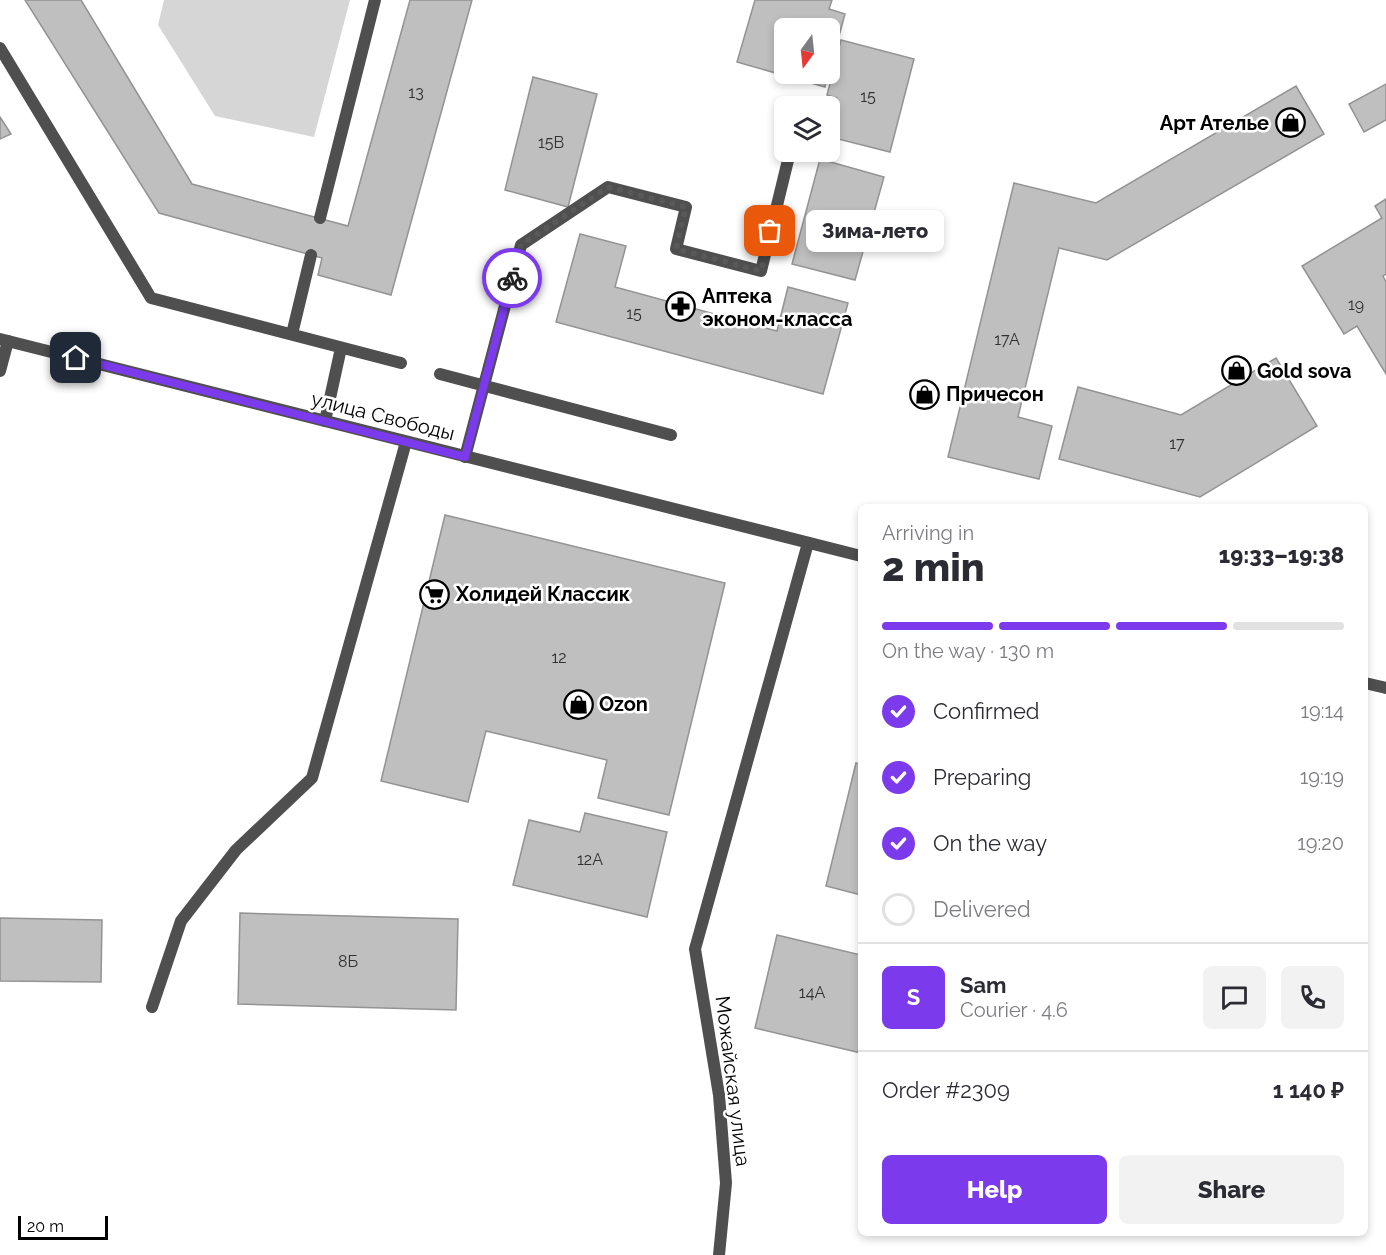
<!DOCTYPE html>
<html lang="en">
<head>
<meta charset="utf-8">
<style>
	:root { --surface:#fff; --page:#f2f2f3; --text:#2b2b33; --muted:#7c7c81; --line:#e1e1e2; --accent:#7c3aed }
	body { margin:0; font-family:Raleway,sans-serif; background:var(--page); color:var(--text); height:100vh; display:flex; flex-direction:column; font-size:22px; white-space:nowrap }
	* { box-sizing:border-box; margin:0 }
	p { font-size:20px; color:var(--muted) }
	.icon { flex:none; width:33px; height:33px; fill:none; stroke:currentColor; stroke-width:2; stroke-linecap:round; stroke-linejoin:round }
	.map { position:relative; flex:1; overflow:hidden }
	.drawer { position:absolute; left:858px; top:504px; width:510px; height:732px; display:flex; flex-direction:column; background:var(--surface); border-radius:9px; box-shadow:0 3px 9px #0003 }
	.drawer>* { flex:none }
	.needle { width:39px; rotate:195deg }
	.fabs { position:absolute; left:774px; top:18px; display:grid; gap:12px }
	.fabs a { display:grid; place-items:center; width:66px; height:66px; border-radius:9px; background:var(--surface); box-shadow:0 3px 9px #0003; font-size:30px }
	.scale { position:absolute; left:18px; bottom:15px; width:90px; box-sizing:border-box; padding-left:6px; border:3px solid #000; border-top:0; font-size:16px; line-height:21px; white-space:nowrap; color:#000; -webkit-text-stroke:4px #fff; paint-order:stroke }
	.pin { position:absolute; display:grid; place-items:center; width:51px; height:51px; color:#fff; margin:-26px; border-radius:12px; box-shadow:0 3px 9px #0006 }
	.courier { position:absolute; display:grid; place-items:center; width:60px; height:60px; margin:-30px; border:4px solid #7c3aed; border-radius:50%; background:#fff; color:#222; box-shadow:0 2px 8px #0007 }
	.bubble { position:absolute; height:42px; border-radius:9px; background:var(--surface); box-shadow:0 3px 9px #0003; font-size:20px; font-weight:800; line-height:42px; text-align:center }
	.summary em { font-style:normal; font-weight:800 }
	.summary div { display:flex; flex-direction:column-reverse }
	.summary { display:flex; align-items:center; justify-content:space-between; height:102px; padding:0 24px }
	h1 { font-size:39px; font-weight:800; line-height:45px }
	.bar { display:grid; grid-template-columns:repeat(4,1fr); gap:9px 6px; align-content:center; height:72px; padding:0 24px }
	.bar i { height:8px; border-radius:4px; background:var(--line) }
	.bar .selected { background:var(--accent) }
	.bar p { grid-column:span 4 }
	.line { display:flex; align-items:center; gap:15px; padding:0 24px; border-top:2px solid var(--line) }
	.line div { flex:1 }
	.round { display:grid; place-items:center; flex:none; width:63px; height:63px; border-radius:9px; background:var(--page) }
	ol { padding:0 24px; list-style:none }
	li { display:flex; align-items:center; gap:18px; height:66px }
	li p { margin-inline-start:auto }
	li .icon { padding:6px; border-radius:50%; background:var(--accent); color:#fff; stroke-width:4 }
	li:last-child { color:var(--muted) }
	li i { width:33px; height:33px; border:3px solid var(--line); border-radius:50% }
	.action { display:flex; gap:12px; margin-top:auto; padding:12px 24px }
	.action a { flex:1; height:69px; border-radius:9px; background:var(--accent); color:#fff; font-size:24px; font-weight:800; line-height:69px; text-align:center }
	.action a+a { background:var(--page); color:var(--text) }
	.map>svg:first-child { display:block }
</style>
</head>
<body>
<div class="map">
<svg width="1386" height="1255" viewBox="0 0 1386 1255">
	<rect width="100%" height="100%" fill="#fff"/>
	<path fill="#d6d6d6" d="M 164,0 L 350,0 L 314,137 L 215,116 L 158,25 Z"/>
	<path fill="#bfbfbf" stroke="#939393" stroke-width="1.5" d="M 25,0 L 81,0 L 192,184 L 348,226 L 410,0 L 472,0 L 391,295 L 318,275 L 322,258 L 159,213 Z
		M 755,0 L 832,0 L 829,9 L 845,14 L 830,69 L 830,28 L 784,28 L 784,74 L 828,74 L 825,87 L 737,62 Z
		M 841,40 L 914,59 L 890,152 L 830,137 L 830,125 L 837,98 L 827,95 Z
		M 533,77 L 597,94 L 568,207 L 505,190 Z
		M 1386,84 L 1386,120 L 1364,132 L 1349,104 Z
		M 1296,86 L 1324,134 L 1107,260 L 1059,248 L 1018,417 L 1052,426 L 1039,479 L 948,457 L 1014,183 L 1096,203 Z
		M 0,117 L 11,134 L 0,139 Z
		M 820,159 L 884,177 L 855,280 L 792,264 Z
		M 1386,199 L 1386,274 L 1383,276 L 1386,282 L 1386,374 L 1357,326 L 1344,334 L 1302,266 L 1382,218 L 1375,206 Z
		M 580,234 L 626,246 L 615,287 L 777,331 L 788,287 L 848,303 L 823,394 L 556,322 Z
		M 1276,358 L 1317,426 L 1200,497 L 1059,459 L 1078,387 L 1181,415 Z
		M 445,515 L 725,583 L 669,815 L 598,798 L 607,760 L 486,731 L 468,802 L 381,781 Z
		M 856,763 L 861,764 L 861,895 L 826,886 Z
		M 585,813 L 667,832 L 647,917 L 513,885 L 529,820 L 580,832 Z
		M 240,913 L 458,919 L 456,1010 L 238,1004 Z
		M 0,918 L 102,920 L 101,982 L 0,981 Z
		M 777,935 L 861,955 L 861,1053 L 755,1028 Z"/>
	<g fill="none" stroke-linecap="round" stroke-linejoin="round">
		<path stroke="#4f4f4f" stroke-width="12" d="M 0,48 L 151,298 L 401,363
			M 320,218 L 375,0
			M 292,334 L 311,255
			M 0,371 L 8,341
			M 440,374 L 671,435
			M 325,421 L 341,348
			M 465,457 L 521,245 L 608,187 L 686,207 L 676,249 L 761,271 L 790,152
			M 152,1007 L 181,921 L 236,850 L 312,778 L 406,442
			M 719,1255 L 726,1183 L 719,1095 L 695,949 L 808,543"/>
		<path stroke="#4f4f4f" stroke-width="12" d="M 0,339 L 861,556
			M 1365,683 L 1386,688"/>
	</g>
	<g fill="none" stroke-linecap="round" stroke-linejoin="round">
		<path stroke="#595959" stroke-width="6" stroke-dasharray="0 10.8" d="M 512,278 L 521,245 L 608,187 L 686,207 L 676,249 L 761,271 L 770,231"/>
		<path stroke="#7c3aed" stroke-width="8" d="M 76,358 L 465,457 L 512,278"/>
	</g>
	<defs>
		<symbol id="shop-ring" viewBox="-11 -11 22 22"><circle r="9.5" fill="#fff" stroke="#000" stroke-width="1.5"/><path d="M-5-2.5h2.3a2.7 3.5 0 0 1 5.4 0H5L5.5 6h-11ZM-1.5-2.5h3a1.5 2.3 0 0 0-3 0Z" fill="#000"/></symbol>
		<symbol id="pharmacy-ring" viewBox="-11 -11 22 22"><circle r="9.5" fill="#fff" stroke="#000" stroke-width="1.5"/><path d="M-2-6h4v4h4v4h-4v4h-4v-4h-4v-4h4Z" fill="#000"/></symbol>
		<symbol id="supermarket-ring" viewBox="-11 -11 22 22"><circle r="9.5" fill="#fff" stroke="#000" stroke-width="1.5"/><path d="M-6-5.5h2.5l.6 2H6L4.5 2H-2.5L-4.4-4H-6ZM-1.5 3.2a1.3 1.3 0 1 0 .1 0ZM3 3.2a1.3 1.3 0 1 0 .1 0Z" fill="#000"/></symbol>
	</defs>
	<g fill-rule="evenodd">
		<use href="#shop-ring" x="1274" y="106" width="33" height="33"/>
		<use href="#pharmacy-ring" x="664" y="290" width="33" height="33"/>
		<use href="#shop-ring" x="1220" y="354" width="33" height="33"/>
		<use href="#shop-ring" x="908" y="378" width="33" height="33"/>
		<use href="#supermarket-ring" x="418" y="578" width="33" height="33"/>
		<use href="#shop-ring" x="562" y="688" width="33" height="33"/>
	</g>
	<g text-anchor="middle" stroke-width="5" stroke-linejoin="round" paint-order="stroke">
		<g font-size="16" fill="#303030">
			<text x="416" y="98">13</text>
			<text x="868" y="102">15</text>
			<text x="551" y="148">15В</text>
			<text x="1356" y="310">19</text>
			<text x="634" y="319">15</text>
			<text x="1007" y="345">17А</text>
			<text x="1177" y="449">17</text>
			<text x="559" y="663">12</text>
			<text x="590" y="865">12А</text>
			<text x="348" y="967">8Б</text>
			<text x="812" y="998">14А</text>
		</g>
		<g font-size="20" font-weight="bold" fill="#000" stroke="#fff" text-anchor="start">
			<text x="1269" y="130" text-anchor="end">Арт Ателье</text>
			<text x="702" y="303">Аптека<tspan x="702" dy="23">эконом-класса</tspan></text>
			<text x="1257" y="378">Gold sova</text>
			<text x="946" y="401">Причесон</text>
			<text x="456" y="601">Холидей Классик</text>
			<text x="599" y="711">Ozon</text>
		</g>
		<g font-size="20" fill="#000" stroke="#fff">
			<text transform="translate(383 416) rotate(14)" y="7">улица Свободы</text>
			<text transform="translate(733 1081) rotate(83)" y="7">Можайская улица</text>
		</g>
	</g>
</svg>
<div class="fabs">
<a><svg class="needle" viewBox="-14 -14 28 28"><path d="M0-13l5 13h-10z" fill="#e53935"/><path d="M0 13l5-13h-10z" fill="#7c7c81"/></svg></a>
<a><svg class="icon" aria-label="layers" viewBox="0 0 24 24"><path d="M12 4l9 5-9 5-9-5zM3 14l9 5 9-5"/></svg></a>
</div>
<div class="scale">20 m</div>
<div class="pin" style="left:770px;top:231px;background:#ea580c"><svg class="icon" aria-label="bag" viewBox="0 0 24 24"><path d="M5 8h14l-1 12H6zM9 8a3 3 0 0 1 6 0"/></svg></div>
<div class="pin" style="left:76px;top:358px;background:#1f2937"><svg class="icon" aria-label="home" viewBox="0 0 24 24"><path d="M3 11l9-7 9 7M6 9v11h12V9"/></svg></div>
<div class="courier" style="left:512px;top:278px"><svg class="icon" aria-label="bike" viewBox="0 0 24 24"><circle cx="6" cy="16" r="4"/><circle cx="18" cy="16" r="4"/><path d="M6 16l4-8h5l3 8M10 8l3 8H6M13 5h3"/></svg></div>
<div class="bubble" style="left:806px;top:210px;width:138px">Зима-лето</div>
<section class="drawer">
<div class="summary"><div><h1>2 min</h1><p>Arriving in</p></div><em>19:33–19:38</em></div>
<div class="bar"><i class="selected"></i><i class="selected"></i><i class="selected"></i><i></i><p>On the way · 130 m</p></div>
<ol>
<li><svg class="icon" aria-label="check" viewBox="0 0 24 24"><path d="M5 12l5 5 9-10"/></svg>Confirmed<p>19:14</p></li>
<li><svg class="icon" aria-label="check" viewBox="0 0 24 24"><path d="M5 12l5 5 9-10"/></svg>Preparing<p>19:19</p></li>
<li><svg class="icon" aria-label="check" viewBox="0 0 24 24"><path d="M5 12l5 5 9-10"/></svg>On the way<p>19:20</p></li>
<li><i></i>Delivered</li>
</ol>
<div class="line" style="height:108px"><b class="round" style="background:var(--accent);color:#fff">S</b><div><b>Sam</b><p>Courier · 4.6</p></div><a class="round"><svg class="icon" aria-label="chat" viewBox="0 0 24 24"><path d="M4 5h16v11H9l-5 4z"/></svg></a><a class="round"><svg class="icon" aria-label="phone" viewBox="0 0 24 24"><path d="M5 4h4l2 5-3 2q2 4 5 5l2-3 5 2v4C11 20 4 13 5 4z"/></svg></a></div>
<div class="line" style="height:78px"><div>Order #2309</div><b>1 140 ₽</b></div>
<div class="action"><a>Help</a><a>Share</a></div>
</section>
</div>
</body>
</html>
